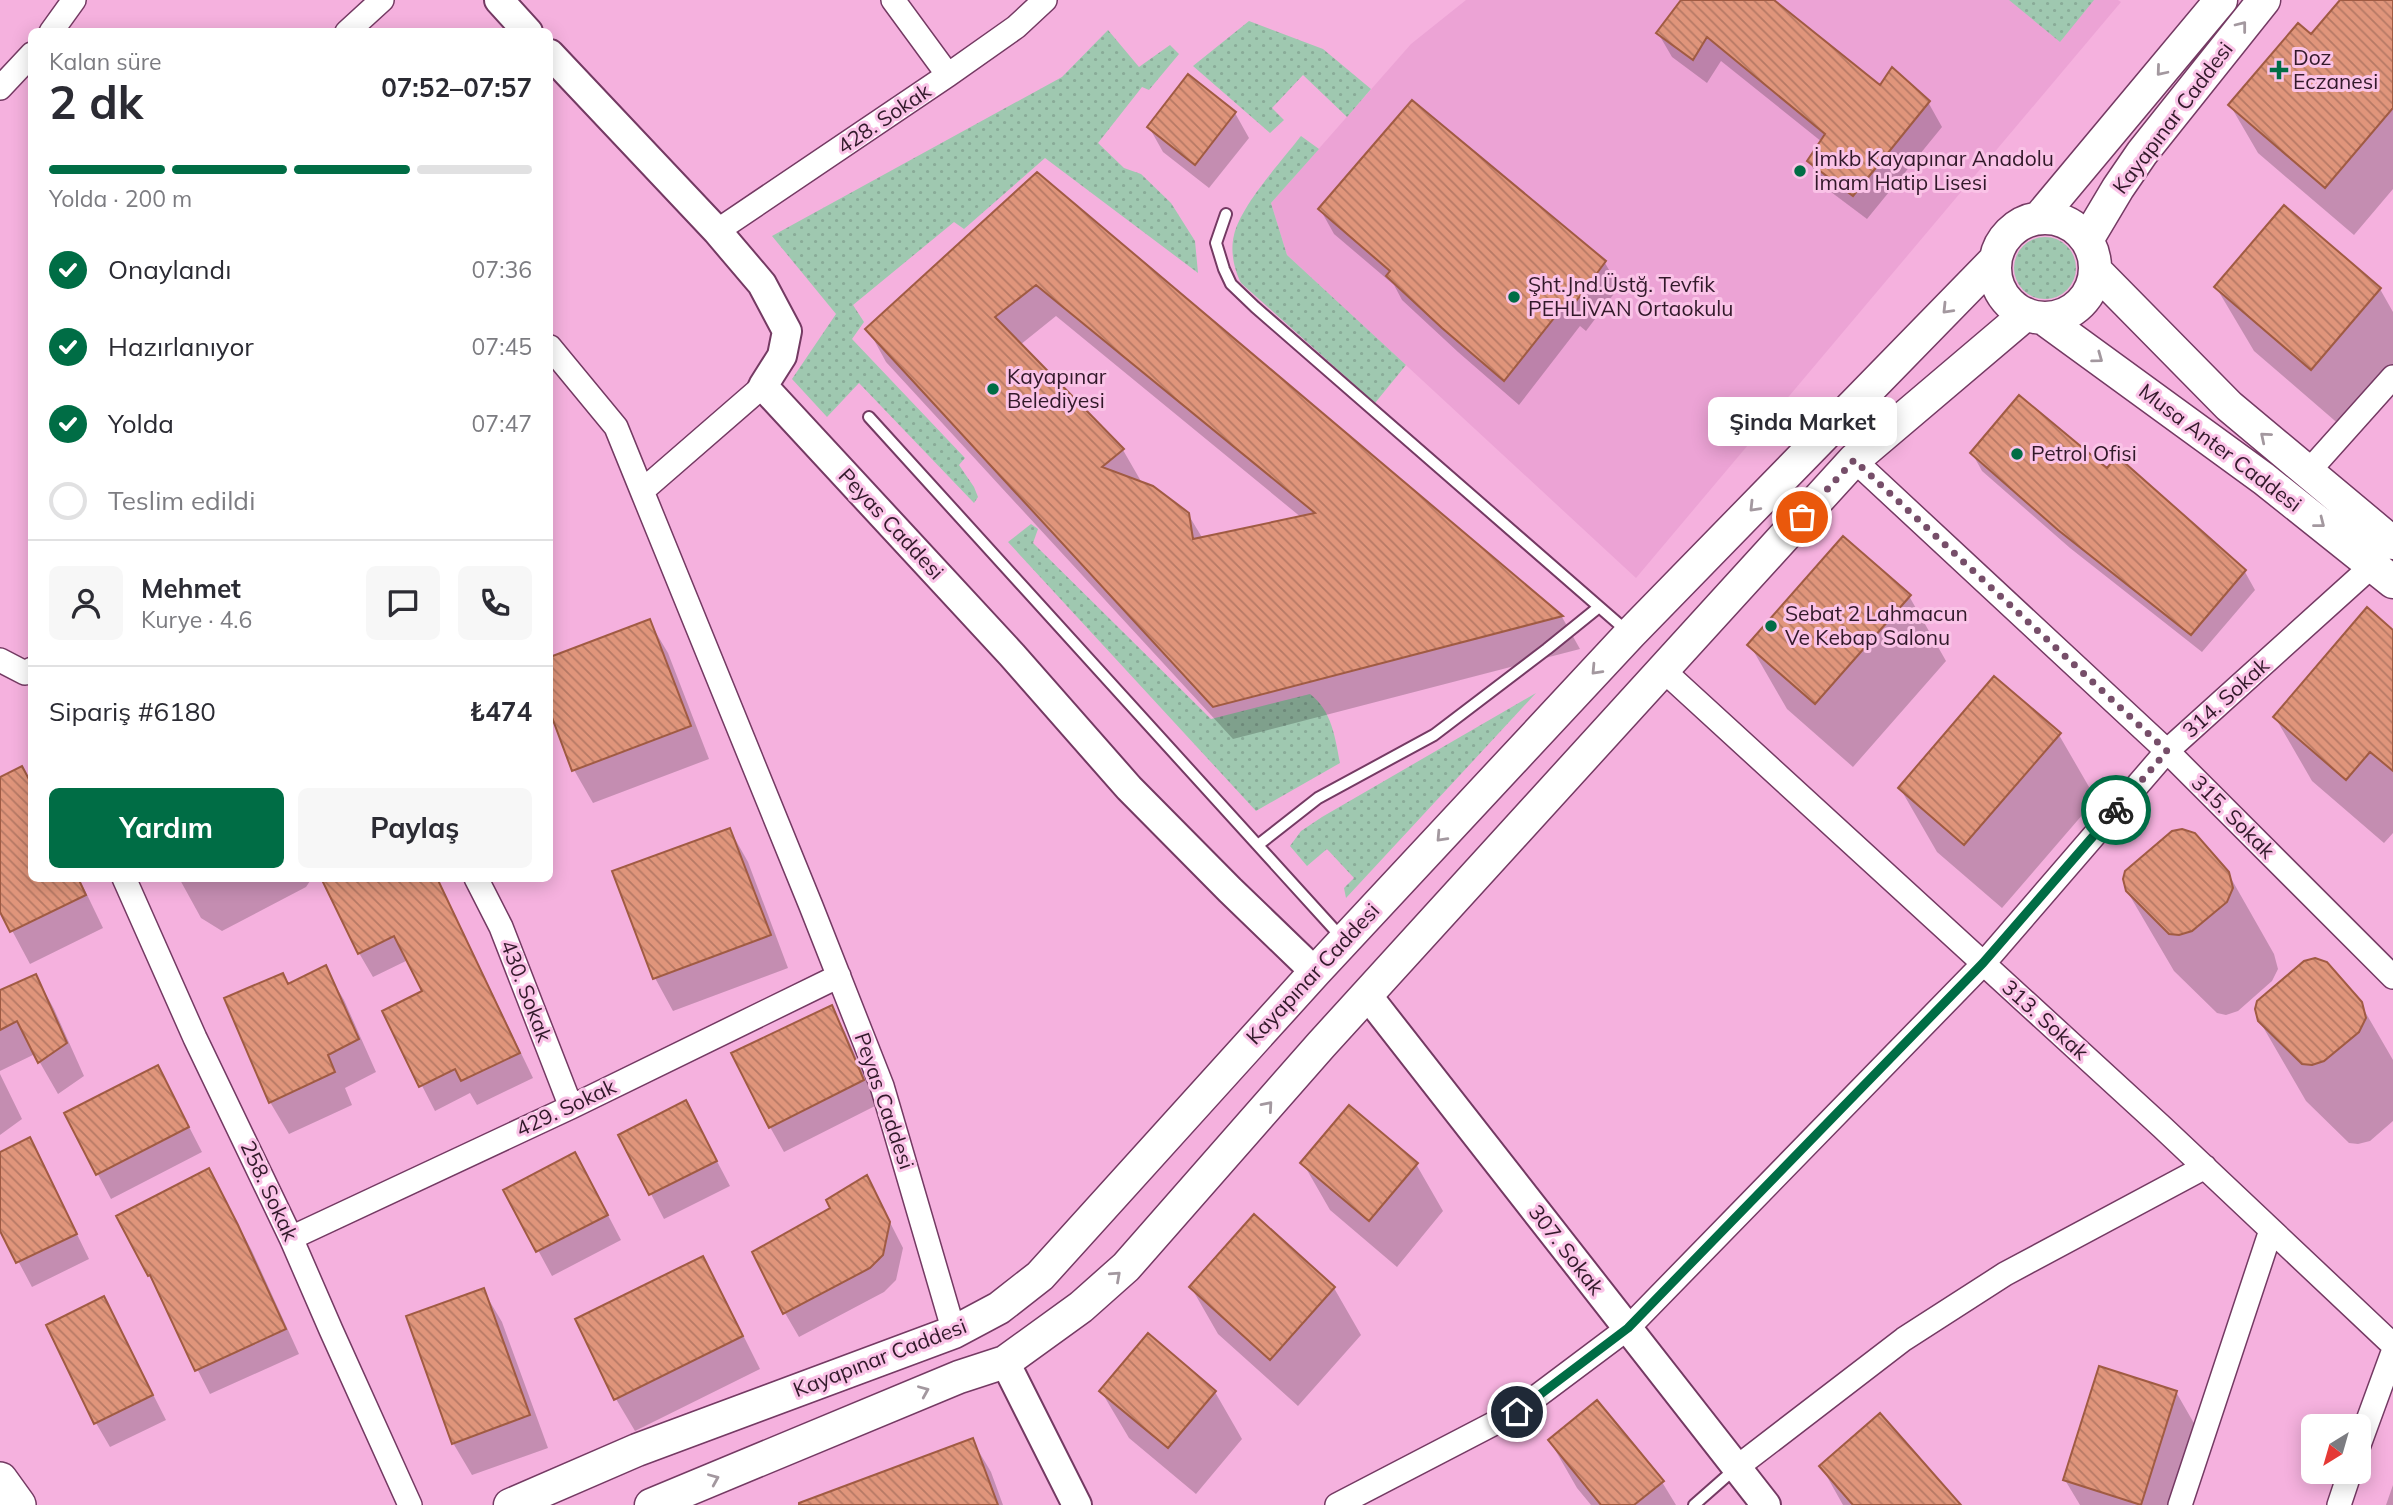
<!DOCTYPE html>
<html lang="tr">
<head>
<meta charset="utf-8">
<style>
	:root { --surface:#fff; --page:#f7f7f7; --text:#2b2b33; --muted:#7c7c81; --line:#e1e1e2; --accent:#006d45 }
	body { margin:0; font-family:Mulish,sans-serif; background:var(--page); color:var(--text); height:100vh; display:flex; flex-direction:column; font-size:26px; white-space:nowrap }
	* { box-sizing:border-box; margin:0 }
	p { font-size:23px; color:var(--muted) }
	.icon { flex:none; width:38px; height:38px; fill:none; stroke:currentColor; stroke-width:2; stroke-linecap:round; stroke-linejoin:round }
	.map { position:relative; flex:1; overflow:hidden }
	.drawer { position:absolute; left:28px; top:28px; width:525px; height:854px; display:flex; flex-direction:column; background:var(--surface); border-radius:10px; box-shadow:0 4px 18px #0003 }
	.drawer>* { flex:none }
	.needle { width:46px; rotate:217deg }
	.controls { position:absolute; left:2301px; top:1414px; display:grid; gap:14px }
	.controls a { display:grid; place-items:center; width:70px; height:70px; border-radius:10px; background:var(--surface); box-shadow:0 4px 18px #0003; font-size:35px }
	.pin { position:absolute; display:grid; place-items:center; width:60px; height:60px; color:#fff; margin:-30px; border:4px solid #fff; border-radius:50%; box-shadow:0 2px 7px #0007 }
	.courier { position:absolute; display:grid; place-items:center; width:70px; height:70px; margin:-35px; border:5px solid #006d45; border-radius:50%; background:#fff; color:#222; box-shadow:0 2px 9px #0007 }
	.bubble { position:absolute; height:49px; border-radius:10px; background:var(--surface); box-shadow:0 4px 18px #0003; font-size:23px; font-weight:700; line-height:49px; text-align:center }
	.summary em { font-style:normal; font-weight:700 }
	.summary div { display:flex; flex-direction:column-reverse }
	.summary { display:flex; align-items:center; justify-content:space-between; height:119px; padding:0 21px }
	h1 { font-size:46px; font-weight:700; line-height:52px }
	.bar { display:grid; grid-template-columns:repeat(4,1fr); gap:10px 7px; align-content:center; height:84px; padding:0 21px }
	.bar i { height:9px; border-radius:5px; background:var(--line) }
	.bar .current { background:var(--accent) }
	.bar p { grid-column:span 4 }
	.line { display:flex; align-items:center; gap:18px; padding:0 21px; border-top:2px solid var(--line) }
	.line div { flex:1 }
	.round { display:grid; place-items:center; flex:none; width:74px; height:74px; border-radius:10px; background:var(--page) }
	ol { padding:0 21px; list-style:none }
	li { display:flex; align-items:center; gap:21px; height:77px }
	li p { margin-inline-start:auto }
	li .icon { padding:7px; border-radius:50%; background:var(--accent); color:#fff; stroke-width:4 }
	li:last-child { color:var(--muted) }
	li i { width:38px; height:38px; border:4px solid var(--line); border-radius:50% }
	.primary-button { display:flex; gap:14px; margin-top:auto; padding:14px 21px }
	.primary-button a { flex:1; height:80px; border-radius:10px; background:var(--accent); color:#fff; font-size:28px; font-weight:700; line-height:80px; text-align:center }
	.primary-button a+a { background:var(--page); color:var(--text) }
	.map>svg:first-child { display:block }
</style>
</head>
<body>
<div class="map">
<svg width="2393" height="1505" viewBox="0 0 2393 1505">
	<defs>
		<pattern id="grass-dots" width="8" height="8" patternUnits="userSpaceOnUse" patternTransform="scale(1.75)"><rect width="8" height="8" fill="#9fc8b0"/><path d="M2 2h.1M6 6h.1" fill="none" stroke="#89ab98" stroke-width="1.8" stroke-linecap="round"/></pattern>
		<pattern id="building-back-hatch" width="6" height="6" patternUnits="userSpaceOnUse" patternTransform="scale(1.75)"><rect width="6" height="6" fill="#e0957b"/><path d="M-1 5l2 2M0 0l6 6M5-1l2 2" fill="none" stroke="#b67965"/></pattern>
	</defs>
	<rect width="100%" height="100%" fill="#f5b1de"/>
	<path fill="#eca3d5" d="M 1466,0 L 2118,0 L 2121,2 L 1636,578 L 1287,255 L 1271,203 L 1411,44 Z"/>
	<path fill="url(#grass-dots)" d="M 2009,0 L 2094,0 L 2060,42 Z
		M 1249,21 L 1323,49 L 1371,89 L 1347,117 L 1303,75 L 1272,108 L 1284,120 L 1270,133 L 1193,66 Z
		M 1108,30 L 1139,67 L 1170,45 L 1179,54 L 1149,90 L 1142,87 L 1098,143 L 1124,168 L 1141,174 L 1171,203 L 1195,241 L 1198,273 L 1045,158 L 964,229 L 954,222 L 853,305 L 864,322 L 852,339 L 965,458 L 959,465 L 974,487 L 978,497 L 974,503 L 859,383 L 827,417 L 792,379 L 836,314 L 772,236 L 1062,77 Z
		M 1301,136 L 1319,149 L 1271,203 L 1287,255 L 1406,365 L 1375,403 L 1241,283 C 1234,269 1230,251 1234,235 C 1241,205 1281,162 1301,136 Z
		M2014 268a31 31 0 1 1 62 0a31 31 0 1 1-62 0Z
		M 1031,524 L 1038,529 L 1033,543 L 1211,719 L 1310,694 C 1332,711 1335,737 1340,763 L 1256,811 L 1008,542 Z
		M 1536,693 L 1346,898 L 1344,888 L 1354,878 L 1327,849 L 1307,866 L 1290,846 L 1301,831 L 1322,817 Z"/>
	<path fill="#0003" fill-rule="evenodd" d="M 1683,0 L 1772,0 L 1880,87 L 1928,102 L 1942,127 L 1867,219 L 1823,186 L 1809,161 L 1822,142 L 1721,61 L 1707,83 L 1672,57 L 1658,33 Z
		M 2342,0 L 2393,0 L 2393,189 L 2354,235 L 2258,153 L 2230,105 L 2311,37 Z
		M 1412,102 L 1605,263 L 1619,287 L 1586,331 L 1580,326 L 1519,405 L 1458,352 L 1402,300 L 1394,285 L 1334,234 L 1320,209 Z
		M 1235,113 L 1249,138 L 1209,188 L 1163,152 L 1149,127 Z
		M 1037,175 L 1562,617 L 1580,649 L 1233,739 L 886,362 L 868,329 ZM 1056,316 L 1302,518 L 1203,539 L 1188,514 L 1142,483 L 1123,450 L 1020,345 Z
		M 2216,287 L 2380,289 L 2393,312 L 2393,381 L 2349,433 L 2254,351 Z
		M 1972,453 L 2107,471 L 2117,459 L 2245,572 L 2255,590 L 2202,652 L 2070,548 L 1982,471 Z
		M 1909,596 L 1946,661 L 1853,767 L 1787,709 L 1750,645 Z
		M 649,621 L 668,653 L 709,759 L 593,803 L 574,770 L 550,707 L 550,659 Z
		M 2393,632 L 2393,833 L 2384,843 L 2312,781 L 2275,717 Z
		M 2059,735 L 2096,799 L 2002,908 L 1937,852 L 1900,788 Z
		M 0,779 L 32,878 L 79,878 L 103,928 L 30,964 L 0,908 Z
		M 730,830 L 748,862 L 788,968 L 673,1011 L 655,978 Z
		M 2228,873 L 2274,954 L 2278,969 L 2272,981 L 2238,1011 L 2226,1015 L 2217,1013 L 2174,971 L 2127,891 Z
		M 179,878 L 312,878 L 306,887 L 222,931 L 201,918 Z
		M 437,878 L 533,1078 L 477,1105 L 470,1093 L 435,1111 L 384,1012 L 425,992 L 408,960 L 373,977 L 359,953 Z
		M 325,968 L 344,1000 L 376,1072 L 345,1088 L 352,1105 L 289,1134 L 270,1102 L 288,986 Z
		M 36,976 L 54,1009 L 84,1076 L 58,1094 L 35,1054 L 0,1071 L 0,992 Z
		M 2360,1003 L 2393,1060 L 2393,1121 L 2370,1141 L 2358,1144 L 2349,1143 L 2306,1101 L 2259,1020 Z
		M 831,1007 L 845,1032 L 877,1105 L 784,1152 L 770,1127 Z
		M 0,1074 L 22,1119 L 0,1135 Z
		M 171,1092 L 202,1152 L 111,1199 L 66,1114 Z
		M 699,1127 L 730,1186 L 664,1219 L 620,1135 Z
		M 0,1154 L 43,1164 L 89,1259 L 32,1287 L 0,1227 Z
		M 1303,1163 L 1416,1164 L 1443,1211 L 1397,1267 L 1330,1210 Z
		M 867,1177 L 903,1248 L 896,1280 L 884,1292 L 799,1337 L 785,1313 L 832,1208 Z
		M 589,1179 L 621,1240 L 552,1276 L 506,1191 Z
		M 222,1195 L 252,1251 L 299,1354 L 210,1394 L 149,1275 Z
		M 703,1258 L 721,1291 L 760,1369 L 635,1431 L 616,1399 Z
		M 1191,1287 L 1334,1288 L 1361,1335 L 1298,1406 L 1218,1334 Z
		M 483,1290 L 502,1322 L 548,1448 L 472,1475 L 453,1443 Z
		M 117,1323 L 166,1420 L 110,1447 L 96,1423 Z
		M 1101,1391 L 1215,1392 L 1242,1439 L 1196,1494 L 1129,1438 Z
		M 2176,1392 L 2203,1439 L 2182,1505 L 2080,1505 L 2065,1480 Z
		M 972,1440 L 991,1472 L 1003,1505 L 844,1505 Z
		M 1550,1441 L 1662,1482 L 1676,1505 L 1591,1505 L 1577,1488 Z
		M 1821,1466 L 1958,1505 L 1843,1505 Z
		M 2393,1485 L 2393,1505 L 2386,1505 Z"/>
	<path fill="url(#building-back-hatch)" stroke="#a05b43" stroke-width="2" fill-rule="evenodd" d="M 1681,0 L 1774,0 L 1880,85 L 1892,67 L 1930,101 L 1853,196 L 1807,161 L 1825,134 L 1707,37 L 1693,60 L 1656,33 Z
		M 2340,0 L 2393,0 L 2393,108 L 2325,188 L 2228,105 L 2298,23 L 2311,34 Z
		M 1188,74 L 1236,112 L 1195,165 L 1147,127 Z
		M 1412,100 L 1606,261 L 1571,308 L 1566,303 L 1504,381 L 1442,328 L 1386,276 L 1390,271 L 1318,209 Z
		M 1037,172 L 1563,616 L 1213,707 L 865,329 ZM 1036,285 L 1315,513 L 1193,539 L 1189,513 L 1153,486 L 1102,467 L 1124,449 L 995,317 Z
		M 2284,205 L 2381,288 L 2311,370 L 2214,287 Z
		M 2019,395 L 2107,468 L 2117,456 L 2246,570 L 2191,635 L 2058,530 L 1970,453 Z
		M 1843,536 L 1911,595 L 1815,704 L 1747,645 Z
		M 2367,607 L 2393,630 L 2393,771 L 2370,752 L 2346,780 L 2273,717 Z
		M 650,619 L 691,726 L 572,771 L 550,712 L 550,657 Z
		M 1994,676 L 2061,733 L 1964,845 L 1898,788 Z
		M 22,766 L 32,785 L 32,878 L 78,878 L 86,895 L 10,932 L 0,912 L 0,777 Z
		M 730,828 L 771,935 L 653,979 L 612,871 Z
		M 2182,829 L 2195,833 L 2229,872 L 2233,888 L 2227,902 L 2192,931 L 2179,935 L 2169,934 L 2126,891 L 2123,879 L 2125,871 L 2172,831 Z
		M 321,878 L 437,878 L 520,1053 L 461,1081 L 455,1069 L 419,1087 L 382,1011 L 422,991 L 394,936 L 358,954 Z
		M 2315,958 L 2327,962 L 2362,1002 L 2366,1018 L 2359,1032 L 2324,1061 L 2312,1065 L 2302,1064 L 2258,1021 L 2255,1009 L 2257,1001 L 2304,961 Z
		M 326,965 L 359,1039 L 328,1055 L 335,1072 L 269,1103 L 224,998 L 283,973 L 288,984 Z
		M 36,974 L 67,1043 L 38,1063 L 17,1021 L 0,1030 L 0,990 Z
		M 832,1005 L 864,1080 L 769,1128 L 731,1053 Z
		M 158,1065 L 189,1127 L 96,1175 L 64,1113 Z
		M 686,1100 L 717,1161 L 649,1195 L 618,1135 Z
		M 1349,1105 L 1418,1163 L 1369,1221 L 1300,1163 Z
		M 30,1137 L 77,1234 L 16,1263 L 0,1231 L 0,1152 Z
		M 575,1152 L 608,1215 L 536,1252 L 503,1190 Z
		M 209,1168 L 238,1225 L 286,1329 L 195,1371 L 150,1275 L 148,1276 L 116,1216 Z
		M 867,1175 L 890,1222 L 883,1255 L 870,1268 L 783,1314 L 752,1252 L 830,1208 L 826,1200 Z
		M 1254,1214 L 1335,1287 L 1270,1360 L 1189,1287 Z
		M 703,1256 L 743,1336 L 614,1400 L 575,1319 Z
		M 484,1288 L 530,1415 L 452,1444 L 406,1316 Z
		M 104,1296 L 153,1395 L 94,1424 L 46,1325 Z
		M 1148,1333 L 1216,1391 L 1168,1448 L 1099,1391 Z
		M 2099,1366 L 2177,1391 L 2141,1505 L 2063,1480 Z
		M 1597,1400 L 1664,1481 L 1634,1505 L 1601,1505 L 1548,1440 Z
		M 1880,1413 L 1961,1505 L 1853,1505 L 1819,1466 Z
		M 973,1438 L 998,1505 L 799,1505 L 799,1503 Z"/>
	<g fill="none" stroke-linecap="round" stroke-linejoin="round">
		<defs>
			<path id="service" d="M 1226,214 L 1216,243 L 1224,269 L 1231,284 L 1255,307 L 1628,632
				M 869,417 L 1342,938
				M 1258,845 L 1318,798 L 1434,735 L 1547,649 L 1599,607
				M 1694,1505 L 1736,1468"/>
			<path id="minor" d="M 893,0 L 948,75
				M 51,32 L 74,0
				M 347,32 L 382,0
				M 0,88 L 32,54
				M 717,231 L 948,75 L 1016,27 L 1045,0
				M 550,347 L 616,427 L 642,491 L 811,906 L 882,1086 L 954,1332
				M 1854,460 L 2167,751 L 2393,977
				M 2308,472 L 2393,377
				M 642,491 L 763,386
				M 0,660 L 25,673 L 32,669
				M 1663,670 L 2162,1127 L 2393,1345
				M 124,878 L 195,1038 L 291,1238 L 331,1330 L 410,1505
				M 476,878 L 501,927 L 571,1107
				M 291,1238 L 571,1107 L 839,976
				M 2359,1445 L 2393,1352
				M 1736,1468 L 1904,1339 L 2005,1274 L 2205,1167
				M 1337,1505 L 1516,1412 L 1628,1328 L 1984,963 L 2167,751 L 2373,565
				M 2180,1505 L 2271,1230
				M 2339,1505 L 2350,1472"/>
			<path id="tertiary" d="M 499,0 L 528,32
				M 550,54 L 717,231 L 762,284 L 787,331 L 782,356 L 763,386 L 1012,655 L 1129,788 L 1230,890 L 1315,972
				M 1367,995 L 1766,1505
				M 1005,1362 L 1077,1505"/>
			<path id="secondary" d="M1995 268a50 50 0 1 1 100 0a50 50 0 1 1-100 0Z
				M 2039,218 L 2221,0
				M 2087,240 L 2118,188 L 2142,153 L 2264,0
				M 2096,271 L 2229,406 L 2393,543
				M 2043,318 L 2264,479 L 2393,582
				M 510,1505 L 637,1450 L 954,1332 L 999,1308 L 1040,1276 L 1315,972 L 1630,634 L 1995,260
				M 651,1505 L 959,1377 L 1005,1362 L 1081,1307 L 1126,1267 L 1321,1045 L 1854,460 L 2026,314"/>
			<path id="primary" d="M 0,1480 L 18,1505"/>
		</defs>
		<use href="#service" stroke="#743a63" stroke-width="14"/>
		<use href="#minor" stroke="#743a63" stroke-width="26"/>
		<use href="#tertiary" stroke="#743a63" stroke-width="32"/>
		<use href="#secondary" stroke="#743a63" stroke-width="35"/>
		<use href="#primary" stroke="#743a63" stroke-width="38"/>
		<use href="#service" stroke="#fff" stroke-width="10"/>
		<use href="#minor" stroke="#fff" stroke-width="23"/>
		<use href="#tertiary" stroke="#fff" stroke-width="28"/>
		<use href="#secondary" stroke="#fff" stroke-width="32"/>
		<use href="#primary" stroke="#fff" stroke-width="35"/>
	</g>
	<defs><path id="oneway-chevron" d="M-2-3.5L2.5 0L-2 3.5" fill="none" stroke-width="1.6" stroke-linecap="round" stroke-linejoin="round" transform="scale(1.75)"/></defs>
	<g stroke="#a3989f">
		<use href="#oneway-chevron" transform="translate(2242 26) rotate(-52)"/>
		<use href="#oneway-chevron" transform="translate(2161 71) rotate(130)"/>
		<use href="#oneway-chevron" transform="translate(1947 309) rotate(134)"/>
		<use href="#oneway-chevron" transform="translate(2098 358) rotate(36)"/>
		<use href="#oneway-chevron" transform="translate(2265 437) rotate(-140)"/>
		<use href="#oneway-chevron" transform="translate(1754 507) rotate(134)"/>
		<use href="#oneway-chevron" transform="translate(2320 523) rotate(38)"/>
		<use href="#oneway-chevron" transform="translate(1596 670) rotate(133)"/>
		<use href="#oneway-chevron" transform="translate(1441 837) rotate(133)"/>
		<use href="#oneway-chevron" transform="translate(1268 1106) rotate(-49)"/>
		<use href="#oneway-chevron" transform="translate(1116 1276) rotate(-42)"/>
		<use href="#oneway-chevron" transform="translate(924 1391) rotate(-23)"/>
		<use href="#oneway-chevron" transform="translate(714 1479) rotate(-23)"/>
	</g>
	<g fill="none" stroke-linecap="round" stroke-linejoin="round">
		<path stroke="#764e69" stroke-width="7" stroke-dasharray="0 12.6" d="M 1802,517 L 1854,460 L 2167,751 L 2116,810"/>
		<path stroke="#006d45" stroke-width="9" d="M 1517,1412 L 1628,1328 L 1983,963 L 2116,810"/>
	</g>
	<g fill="#006d45" stroke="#fac3e7" stroke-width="2.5">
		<path d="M2275.5 59.5h7v7h7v7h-7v7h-7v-7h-7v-7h7z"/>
		<circle cx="1800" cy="171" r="7"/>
		<circle cx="1514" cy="297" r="7"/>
		<circle cx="993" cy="389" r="7"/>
		<circle cx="2017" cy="454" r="7"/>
		<circle cx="1771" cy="626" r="7"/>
	</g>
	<g text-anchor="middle" stroke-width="6" stroke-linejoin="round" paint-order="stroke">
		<g font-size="21" fill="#32192a" stroke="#fac3e7" text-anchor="start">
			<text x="2293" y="65">Doz<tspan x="2293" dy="24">Eczanesi</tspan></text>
			<text x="1814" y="166">İmkb Kayapınar Anadolu<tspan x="1814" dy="24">İmam Hatip Lisesi</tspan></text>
			<text x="1528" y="292">Şht.Jnd.Üstğ. Tevfik<tspan x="1528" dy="24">PEHLİVAN Ortaokulu</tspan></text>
			<text x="1007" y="384">Kayapınar<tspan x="1007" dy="24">Belediyesi</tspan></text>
			<text x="2031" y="461">Petrol Ofisi</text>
			<text x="1785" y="621">Sebat 2 Lahmacun<tspan x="1785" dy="24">Ve Kebap Salonu</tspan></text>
		</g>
		<g font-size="21" fill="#32192a" stroke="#fac3e7">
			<text transform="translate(2173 118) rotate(-53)" y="7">Kayapınar Caddesi</text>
			<text transform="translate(884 119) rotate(-34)" y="7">428. Sokak</text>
			<text transform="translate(2220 448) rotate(37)" y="7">Musa Anter Caddesi</text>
			<text transform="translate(891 524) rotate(47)" y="7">Peyas Caddesi</text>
			<text transform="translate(2226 698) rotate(-42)" y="7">314. Sokak</text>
			<text transform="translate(2233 817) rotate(45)" y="7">315. Sokak</text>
			<text transform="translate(1313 974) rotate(-47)" y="7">Kayapınar Caddesi</text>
			<text transform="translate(526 991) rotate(69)" y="7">430. Sokak</text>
			<text transform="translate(2045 1020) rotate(42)" y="7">313. Sokak</text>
			<text transform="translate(884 1101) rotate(71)" y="7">Peyas Caddesi</text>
			<text transform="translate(566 1108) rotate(-25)" y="7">429. Sokak</text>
			<text transform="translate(269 1191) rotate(65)" y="7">258. Sokak</text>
			<text transform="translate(1566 1250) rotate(52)" y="7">307. Sokak</text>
			<text transform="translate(880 1358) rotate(-21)" y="7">Kayapınar Caddesi</text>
		</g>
	</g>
</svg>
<div class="controls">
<a><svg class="needle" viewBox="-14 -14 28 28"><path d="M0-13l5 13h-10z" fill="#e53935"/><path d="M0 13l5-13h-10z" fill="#7c7c81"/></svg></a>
</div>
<div class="pin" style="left:1802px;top:517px;background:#ea580c"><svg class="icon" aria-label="bag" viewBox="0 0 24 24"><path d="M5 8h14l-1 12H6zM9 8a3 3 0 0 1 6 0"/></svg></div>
<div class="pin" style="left:1517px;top:1412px;background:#1f2937"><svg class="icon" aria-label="home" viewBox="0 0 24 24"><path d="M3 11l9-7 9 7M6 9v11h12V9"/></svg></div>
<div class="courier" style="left:2116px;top:810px"><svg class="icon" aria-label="bike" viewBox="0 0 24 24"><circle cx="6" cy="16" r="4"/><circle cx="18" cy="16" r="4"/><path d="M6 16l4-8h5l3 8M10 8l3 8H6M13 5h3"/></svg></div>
<div class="bubble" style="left:1708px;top:397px;width:189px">Şinda Market</div>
<section class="drawer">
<div class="summary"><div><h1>2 dk</h1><p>Kalan süre</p></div><em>07:52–07:57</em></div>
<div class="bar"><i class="current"></i><i class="current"></i><i class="current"></i><i></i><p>Yolda · 200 m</p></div>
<ol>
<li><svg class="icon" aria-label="check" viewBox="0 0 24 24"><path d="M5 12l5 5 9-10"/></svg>Onaylandı<p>07:36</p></li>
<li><svg class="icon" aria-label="check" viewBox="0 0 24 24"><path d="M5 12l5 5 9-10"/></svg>Hazırlanıyor<p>07:45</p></li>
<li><svg class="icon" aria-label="check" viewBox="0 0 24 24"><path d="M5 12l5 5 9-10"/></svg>Yolda<p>07:47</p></li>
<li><i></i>Teslim edildi</li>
</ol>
<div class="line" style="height:126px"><a class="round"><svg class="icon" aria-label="person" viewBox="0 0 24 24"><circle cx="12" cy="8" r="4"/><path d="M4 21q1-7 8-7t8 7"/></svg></a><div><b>Mehmet</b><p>Kurye · 4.6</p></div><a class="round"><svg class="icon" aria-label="chat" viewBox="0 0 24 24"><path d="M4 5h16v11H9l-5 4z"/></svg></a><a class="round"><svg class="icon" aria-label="phone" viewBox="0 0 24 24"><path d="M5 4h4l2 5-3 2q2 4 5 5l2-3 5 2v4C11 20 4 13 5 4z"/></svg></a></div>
<div class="line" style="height:91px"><div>Sipariş #6180</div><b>₺474</b></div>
<div class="primary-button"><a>Yardım</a><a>Paylaş</a></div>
</section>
</div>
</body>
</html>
